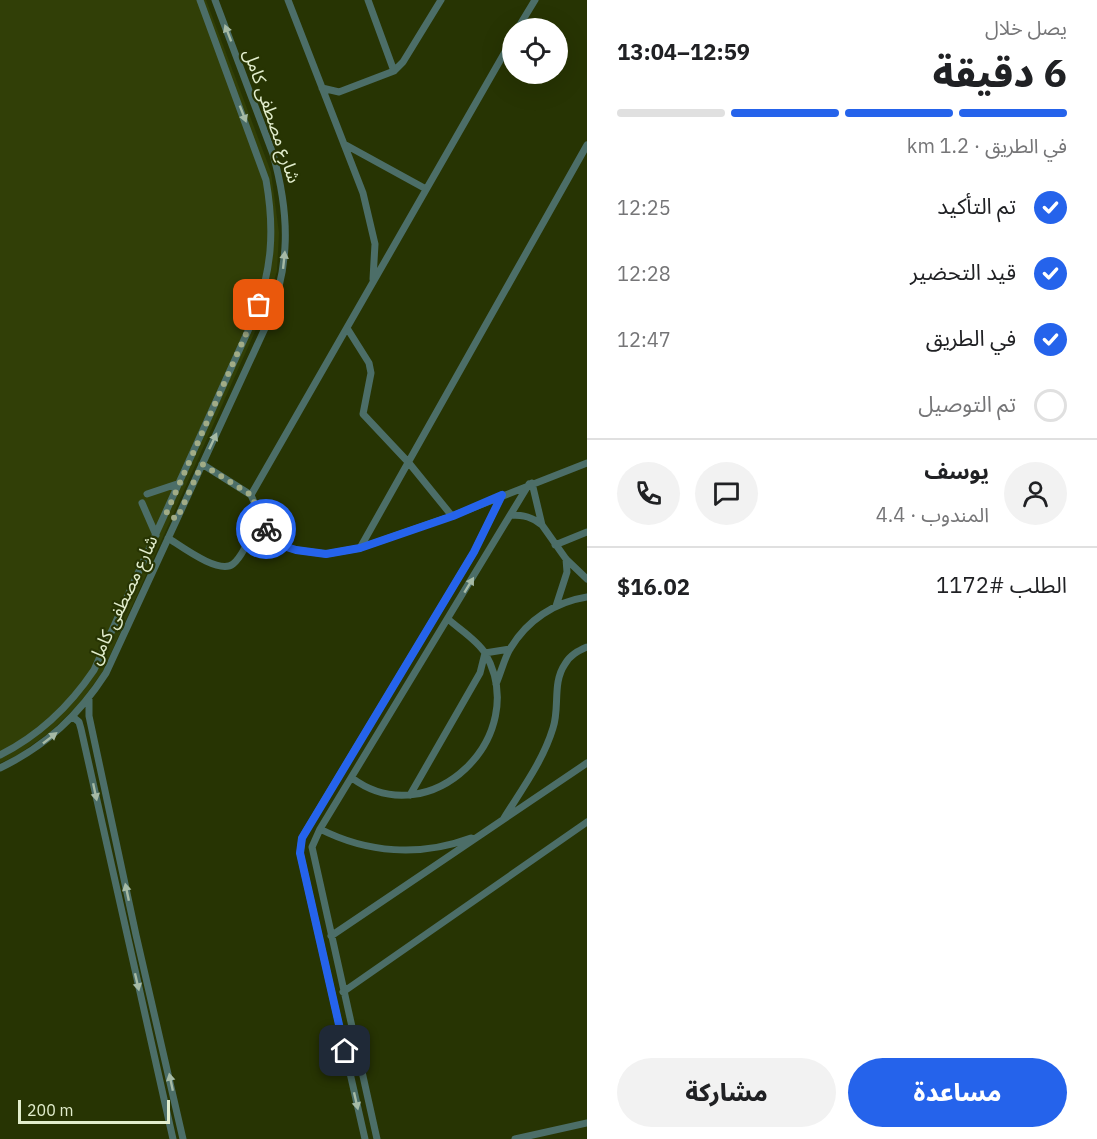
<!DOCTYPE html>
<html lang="ar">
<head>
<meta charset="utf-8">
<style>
	:root { --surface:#fff; --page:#f2f2f2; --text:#202124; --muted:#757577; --line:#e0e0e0; --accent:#2563eb }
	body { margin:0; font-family:"IBM Plex Sans","Noto Sans Arabic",sans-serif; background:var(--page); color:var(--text); direction:rtl; height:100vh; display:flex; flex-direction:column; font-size:22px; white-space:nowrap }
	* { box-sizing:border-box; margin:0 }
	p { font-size:20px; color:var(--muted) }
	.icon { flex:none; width:33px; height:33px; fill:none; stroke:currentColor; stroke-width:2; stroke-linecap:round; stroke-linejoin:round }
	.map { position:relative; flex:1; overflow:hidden; direction:ltr }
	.drawer { display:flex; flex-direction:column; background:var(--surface); width:510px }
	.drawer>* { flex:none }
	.tools { position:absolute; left:502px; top:18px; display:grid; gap:12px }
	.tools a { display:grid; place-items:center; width:66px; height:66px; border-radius:50%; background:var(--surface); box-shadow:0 6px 24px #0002; font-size:30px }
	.scale { position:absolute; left:18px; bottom:15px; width:152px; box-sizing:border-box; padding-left:6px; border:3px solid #e2edcd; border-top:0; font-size:16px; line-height:21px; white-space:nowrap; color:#e2edcd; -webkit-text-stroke:4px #273403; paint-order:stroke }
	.pin { position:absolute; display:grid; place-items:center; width:51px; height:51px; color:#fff; margin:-26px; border-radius:12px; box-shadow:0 3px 9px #0006 }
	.courier { position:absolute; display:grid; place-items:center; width:60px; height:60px; margin:-30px; border:4px solid #2563eb; border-radius:50%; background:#fff; color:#222; box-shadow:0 2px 8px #0007 }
	.overview em { font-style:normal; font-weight:800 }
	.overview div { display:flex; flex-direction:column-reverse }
	.overview { display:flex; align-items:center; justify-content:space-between; height:102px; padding:0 30px }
	h1 { font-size:39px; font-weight:800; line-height:45px }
	.bar { display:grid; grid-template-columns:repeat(4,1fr); gap:9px 6px; align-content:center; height:72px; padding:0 30px }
	.bar i { height:8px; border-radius:4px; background:var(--line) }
	.bar .current { background:var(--accent) }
	.bar p { grid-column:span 4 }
	.line { display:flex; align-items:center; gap:15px; padding:0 30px; border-top:2px solid var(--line) }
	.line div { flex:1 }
	.round { display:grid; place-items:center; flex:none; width:63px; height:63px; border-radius:32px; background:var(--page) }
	ol { padding:0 30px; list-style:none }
	li { display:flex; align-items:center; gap:18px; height:66px }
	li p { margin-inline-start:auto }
	li .icon { padding:6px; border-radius:50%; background:var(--accent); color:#fff; stroke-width:4 }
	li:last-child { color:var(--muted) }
	li i { width:33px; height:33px; border:3px solid var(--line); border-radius:50% }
	.cta { display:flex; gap:12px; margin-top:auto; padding:12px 30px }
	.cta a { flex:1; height:69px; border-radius:36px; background:var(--accent); color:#fff; font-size:24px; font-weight:800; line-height:69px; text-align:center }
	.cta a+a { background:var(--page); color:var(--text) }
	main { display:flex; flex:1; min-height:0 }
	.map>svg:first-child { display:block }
</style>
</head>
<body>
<main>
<section class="drawer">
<div class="overview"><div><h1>6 دقيقة</h1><p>يصل خلال</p></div><em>12:59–13:04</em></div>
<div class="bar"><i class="current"></i><i class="current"></i><i class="current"></i><i></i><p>في الطريق · 1.2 km</p></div>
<ol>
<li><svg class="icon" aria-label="check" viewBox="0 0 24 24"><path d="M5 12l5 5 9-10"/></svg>تم التأكيد<p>12:25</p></li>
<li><svg class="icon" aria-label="check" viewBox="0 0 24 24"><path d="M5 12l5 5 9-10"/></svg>قيد التحضير<p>12:28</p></li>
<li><svg class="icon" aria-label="check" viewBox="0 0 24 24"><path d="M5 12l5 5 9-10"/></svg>في الطريق<p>12:47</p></li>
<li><i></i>تم التوصيل</li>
</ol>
<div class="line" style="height:108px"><a class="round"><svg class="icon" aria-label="person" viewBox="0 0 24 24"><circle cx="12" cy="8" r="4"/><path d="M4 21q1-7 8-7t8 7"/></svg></a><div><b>يوسف</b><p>المندوب · 4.4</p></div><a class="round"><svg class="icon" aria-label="chat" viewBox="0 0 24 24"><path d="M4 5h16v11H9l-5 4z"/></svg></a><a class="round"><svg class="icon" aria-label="phone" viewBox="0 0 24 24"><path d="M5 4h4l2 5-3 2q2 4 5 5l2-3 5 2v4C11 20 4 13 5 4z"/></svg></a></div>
<div class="line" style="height:78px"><div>الطلب #1172</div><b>$16.02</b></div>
<div class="cta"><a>مساعدة</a><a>مشاركة</a></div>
</section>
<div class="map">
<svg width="587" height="1139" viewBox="0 0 587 1139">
	<rect width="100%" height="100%" fill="#273403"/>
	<path fill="#313f07" d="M 0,0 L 206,0 L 271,172 L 279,233 L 277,271 L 266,307 L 103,671 L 80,703 L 49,733 L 16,756 L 0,763 Z"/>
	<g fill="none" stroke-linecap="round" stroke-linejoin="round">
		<path stroke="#4c6e68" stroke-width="7" d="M 288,0 L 363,193 L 375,244 L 373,279
			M 368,0 L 394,71
			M 518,28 L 535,0
			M 322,88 L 339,92 L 394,71 L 403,62 L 441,0
			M 344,144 L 426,189
			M 347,328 L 369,363 L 371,373 L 363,414 L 409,463 L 452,516
			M 202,464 L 251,495 L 271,542 L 296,550 L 326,554 L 360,548 L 452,516 L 587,463
			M 532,483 L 542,525 L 566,559 L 587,579
			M 147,494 L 180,483
			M 251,495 L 513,38
			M 142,503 L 156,535
			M 511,515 C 524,515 532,517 542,525
			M 168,538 C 181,546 219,575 233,564 C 242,557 245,545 252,537 L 271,542
			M 555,545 L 587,532
			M 360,548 L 587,145
			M 556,606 L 567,572 L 566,559
			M 496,684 C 501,673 504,659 510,649 C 527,620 555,602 587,597
			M 89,699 L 89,716 L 136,935 L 183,1139
			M 73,717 L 79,722 L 81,729 L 173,1139
			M 0,755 C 40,735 69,707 94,670 L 253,320 C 272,271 275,231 266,180 L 200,0
			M 0,768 C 46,746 79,715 106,673 L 266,326 C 291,267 290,215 273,154 L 215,0
			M 352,778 C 430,836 533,736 485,653 C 477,640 459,629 448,619
			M 410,795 L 480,673 L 485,653 L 510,649
			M 504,818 C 522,789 543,761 553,728 C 560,707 552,683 565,664 C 570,655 578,651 587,647
			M 320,829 C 367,853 420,857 471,838
			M 331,936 L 587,763
			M 343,992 L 587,822
			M 365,1139 L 300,853 L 302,838 L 306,831 L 474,552 L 502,495
			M 377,1139 L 312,847 L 320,829 L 529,484
			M 515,1139 L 587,1123"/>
	</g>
	<defs><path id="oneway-solid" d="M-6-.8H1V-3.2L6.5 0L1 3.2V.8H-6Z" transform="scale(1.5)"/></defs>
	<g fill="#a6baa5">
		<use href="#oneway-solid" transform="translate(228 33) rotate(-111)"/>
		<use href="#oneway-solid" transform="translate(243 114) rotate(69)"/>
		<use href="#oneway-solid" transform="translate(284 260) rotate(-84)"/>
		<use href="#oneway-solid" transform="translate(213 441) rotate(-65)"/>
		<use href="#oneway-solid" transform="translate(469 585) rotate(-59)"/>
		<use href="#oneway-solid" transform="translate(50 738) rotate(-38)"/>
		<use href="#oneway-solid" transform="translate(95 792) rotate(78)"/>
		<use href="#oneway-solid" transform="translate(127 892) rotate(-102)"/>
		<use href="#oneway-solid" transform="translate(137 982) rotate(77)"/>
		<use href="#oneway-solid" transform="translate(171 1082) rotate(-102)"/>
		<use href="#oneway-solid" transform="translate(356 1101) rotate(77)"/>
	</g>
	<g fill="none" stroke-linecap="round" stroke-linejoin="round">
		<path stroke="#a1ac86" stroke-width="6" stroke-dasharray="0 10.8" d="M 259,305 L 166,514 L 177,519 L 202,464 L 251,495 L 266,529"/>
		<path stroke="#2563eb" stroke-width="8" d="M 266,529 L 271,542 L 296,550 L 326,554 L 360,548 L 453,516 L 502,495 L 474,552 L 302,838 L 300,853 L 345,1051"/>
	</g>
	<g text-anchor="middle" stroke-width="4.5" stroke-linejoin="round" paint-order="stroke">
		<g font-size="18" fill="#e2edcd" stroke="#273403">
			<text transform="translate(272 116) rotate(71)" y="6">شارع مصطفى كامل</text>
			<text transform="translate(123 600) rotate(-65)" y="6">شارع مصطفى كامل</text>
		</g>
	</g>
</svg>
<div class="tools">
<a><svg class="icon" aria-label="locate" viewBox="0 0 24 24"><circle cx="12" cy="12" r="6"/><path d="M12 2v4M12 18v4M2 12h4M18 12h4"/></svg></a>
</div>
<div class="scale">200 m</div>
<div class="pin" style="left:259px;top:305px;background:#ea580c"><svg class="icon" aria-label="bag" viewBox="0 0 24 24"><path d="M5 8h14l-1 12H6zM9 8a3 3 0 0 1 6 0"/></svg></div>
<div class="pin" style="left:345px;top:1051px;background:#1f2937"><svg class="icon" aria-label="home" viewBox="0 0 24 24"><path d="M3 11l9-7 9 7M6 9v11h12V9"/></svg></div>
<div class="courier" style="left:266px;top:529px"><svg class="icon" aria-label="bike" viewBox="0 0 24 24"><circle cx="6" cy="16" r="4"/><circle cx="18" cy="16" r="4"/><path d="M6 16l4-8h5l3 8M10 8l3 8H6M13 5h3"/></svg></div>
</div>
</main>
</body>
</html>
